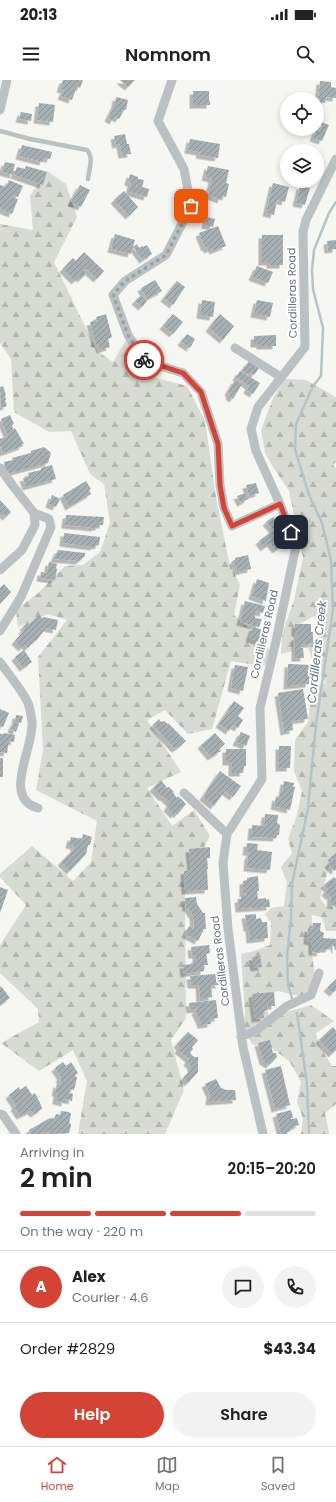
<!DOCTYPE html>
<html lang="en">
<head>
<meta charset="utf-8">
<style>
	:root { --surface:#fff; --page:#f2f2f2; --text:#222; --muted:#767676; --line:#e0e0e0; --accent:#d54335 }
	body { margin:0; font-family:Poppins,sans-serif; background:var(--page); color:var(--text); height:100vh; display:flex; flex-direction:column; font-size:15px; white-space:nowrap }
	* { box-sizing:border-box; margin:0 }
	p { font-size:13px; color:var(--muted) }
	.icon { flex:none; width:22px; height:22px; fill:none; stroke:currentColor; stroke-width:2; stroke-linecap:round; stroke-linejoin:round }
	.map { position:relative; height:1054px; overflow:hidden }
	.drawer { display:flex; flex-direction:column; background:var(--surface); flex:1 }
	.drawer>* { flex:none }
	.controls { position:absolute; left:280px; top:12px; display:grid; gap:8px }
	.controls a { display:grid; place-items:center; width:44px; height:44px; border-radius:50%; background:var(--surface); box-shadow:0 2px 6px #0003; font-size:20px }
	.pin { position:absolute; display:grid; place-items:center; width:34px; height:34px; color:#fff; margin:-17px; border-radius:8px; box-shadow:0 2px 6px #0006 }
	.courier { position:absolute; display:grid; place-items:center; width:40px; height:40px; margin:-20px; border:3px solid #d54335; border-radius:50%; background:#fff; color:#222; box-shadow:0 1px 5px #0007 }
	.overview em { font-style:normal; font-weight:600 }
	.overview div { display:flex; flex-direction:column-reverse }
	.overview { display:flex; align-items:center; justify-content:space-between; height:68px; padding:0 20px }
	h1 { font-size:26px; font-weight:600; line-height:30px }
	.bar { display:grid; grid-template-columns:repeat(4,1fr); gap:6px 4px; align-content:center; height:48px; padding:0 20px }
	.bar i { height:5px; border-radius:3px; background:var(--line) }
	.bar .selected { background:var(--accent) }
	.bar p { grid-column:span 4 }
	.line { display:flex; align-items:center; gap:10px; padding:0 20px; border-top:1px solid var(--line) }
	.line div { flex:1 }
	.round { display:grid; place-items:center; flex:none; width:42px; height:42px; border-radius:21px; background:var(--page) }
	.cta { display:flex; gap:8px; margin-top:auto; padding:8px 20px }
	.cta a { flex:1; height:46px; border-radius:24px; background:var(--accent); color:#fff; font-size:16px; font-weight:600; line-height:46px; text-align:center }
	.cta a+a { background:var(--page); color:var(--text) }
	.status { display:flex; justify-content:space-between; align-items:center; height:28px; padding:0 20px; background:var(--surface); direction:ltr }
	.status svg { height:11px; fill:currentColor }
	header { display:flex; justify-content:space-between; align-items:center; height:52px; padding:0 20px; background:var(--surface); font-size:18px; font-weight:600 }
	.tab-bar { display:flex; justify-content:space-around; align-items:center; height:56px; border-top:1px solid var(--line); background:var(--surface); font-size:11px; color:var(--muted) }
	.tab-bar a { display:grid; justify-items:center; gap:2px }
	.tab-bar .selected { color:var(--accent) }
	.map>svg:first-child { display:block }
</style>
</head>
<body>
<div class="status"><b>20:13</b><svg viewBox="0 0 49 12"><path d="M0 12V9h3v3zM5 12V6h3v6zM10 12V3h3v9zM15 12V0h3v12zM26 1h20v11H26zM47 4h2v5h-2z"/></svg></div>
<header><svg class="icon" aria-label="menu" viewBox="0 0 24 24"><path d="M4 6h16M4 12h16M4 18h16"/></svg>Nomnom<svg class="icon" aria-label="search" viewBox="0 0 24 24"><circle cx="10" cy="10" r="6"/><path d="M15 15l6 6"/></svg></header>
<div class="map">
<svg width="336" height="1054" viewBox="0 0 336 1054">
	<defs>
		<pattern id="forest-firs" width="22" height="20" patternUnits="userSpaceOnUse"><rect width="22" height="20" fill="#d7dbd3"/><path d="M5 1l3.5 6h-7zM16 11l3.5 6h-7z" fill="#b2b6b0"/></pattern>
		<pattern id="building-hatch" width="6" height="6" patternUnits="userSpaceOnUse"><rect width="6" height="6" fill="#a6afb2"/><path d="M-1 1l2-2M0 6l6-6M5 7l2-2" fill="none" stroke="#8b9396"/></pattern>
		<filter id="shadow"><feDropShadow dx="-3.5" dy="3.5" stdDeviation="0" flood-color="#0004"/></filter>
	</defs>
	<rect width="100%" height="100%" fill="#f6f6f3"/>
	<path fill="url(#forest-firs)" d="M 47,91 L 66,104 L 77,137 L 54,182 L 97,271 L 113,282 L 129,255 L 149,296 L 187,306 L 205,341 L 216,417 L 229,482 L 240,505 L 234,535 L 265,562 L 273,579 L 263,586 L 231,581 L 212,649 L 188,654 L 165,630 L 147,640 L 181,692 L 147,708 L 172,746 L 194,730 L 210,756 L 199,777 L 185,814 L 186,938 L 171,960 L 184,1010 L 165,1054 L 78,1054 L 87,1001 L 73,970 L 39,991 L 1,963 L 39,942 L 38,929 L 0,893 L 0,865 L 26,825 L 0,797 L 0,794 L 32,766 L 73,801 L 91,782 L 97,741 L 36,710 L 43,670 L 38,577 L 67,540 L 48,534 L 18,547 L 16,530 L 37,514 L 65,486 L 83,485 L 100,472 L 110,443 L 104,404 L 90,394 L 71,351 L 49,352 L 14,332 L 11,279 L 0,263 L 0,144 L 33,150 L 30,116 Z
		M 285,299 L 306,300 L 336,317 L 336,382 L 333,385 L 336,388 L 336,778 L 331,780 L 320,818 L 327,828 L 336,826 L 336,851 L 326,851 L 322,837 L 312,835 L 311,864 L 315,900 L 312,914 L 298,916 L 279,911 L 262,915 L 271,942 L 283,933 L 311,925 L 334,941 L 316,953 L 319,965 L 332,986 L 336,986 L 336,1024 L 325,1033 L 329,1054 L 301,1054 L 303,1038 L 297,1022 L 301,1002 L 290,982 L 272,968 L 252,964 L 242,946 L 245,934 L 241,874 L 254,871 L 270,865 L 271,843 L 265,834 L 271,828 L 284,826 L 287,802 L 281,787 L 292,773 L 288,759 L 297,735 L 302,711 L 294,691 L 295,660 L 308,642 L 312,607 L 326,603 L 314,585 L 308,567 L 323,550 L 314,536 L 296,546 L 292,571 L 281,574 L 282,554 L 294,520 L 303,477 L 289,411 L 273,387 L 265,373 L 261,350 L 273,318 Z"/>
	<g fill="none" stroke-linecap="round" stroke-linejoin="round">
		<path stroke="#b6c3c6" stroke-width="2.5" d="M 292,918 L 288,905 L 287,876 L 291,838 L 292,804 L 308,728 L 316,644 L 333,530 L 331,480 L 322,443 L 309,415 L 295,369 L 296,344 L 313,306 L 321,296 L 323,248 L 313,209 L 312,190 L 314,170 L 329,133 L 336,122
			M 297,933 L 307,1004 L 309,1054"/>
	</g>
	<path fill="url(#building-hatch)" filter="url(#shadow)" d="M 63,0 L 83,0 L 80,8 L 77,6 L 72,20 L 61,16 L 64,10 L 60,9 Z
		M 120,0 L 135,0 L 128,7 Z
		M 320,1 L 331,2 L 331,7 L 336,8 L 336,18 L 326,17 L 325,23 L 318,22 Z
		M 193,11 L 209,11 L 209,21 L 210,21 L 210,25 L 193,25 Z
		M 116,17 L 128,20 L 126,30 L 124,30 L 119,39 L 115,37 L 113,41 L 108,38 L 115,24 Z
		M 39,23 L 55,25 L 53,42 L 37,40 Z
		M 21,32 L 32,34 L 31,41 L 19,39 Z
		M 321,42 L 329,45 L 322,61 L 313,58 L 316,50 L 320,51 L 322,46 L 320,45 Z
		M 125,54 L 127,64 L 129,64 L 131,74 L 122,75 L 120,64 L 116,65 L 114,56 Z
		M 190,59 L 220,64 L 218,78 L 199,75 L 200,72 L 188,70 Z
		M 22,65 L 52,72 L 50,79 L 44,78 L 43,82 L 19,76 Z
		M 5,82 L 15,84 L 13,91 L 14,92 L 13,95 L 2,92 Z
		M 26,86 L 47,92 L 43,105 L 14,95 L 17,87 L 25,89 Z
		M 208,86 L 229,90 L 226,103 L 229,104 L 226,117 L 222,116 L 221,120 L 208,115 L 212,99 L 205,97 Z
		M 130,94 L 138,97 L 138,99 L 144,100 L 142,107 L 149,109 L 147,117 L 129,112 L 131,103 L 128,102 Z
		M 9,100 L 23,106 L 18,117 L 13,115 L 12,117 L 18,119 L 12,134 L 0,129 L 0,105 L 6,107 Z
		M 273,103 L 289,107 L 285,122 L 277,120 L 274,135 L 266,133 Z
		M 80,105 L 90,110 L 81,127 L 71,122 Z
		M 300,106 L 310,108 L 305,125 L 296,123 Z
		M 124,111 L 138,127 L 129,136 L 114,120 Z
		M 207,137 L 215,139 L 213,147 L 205,145 Z
		M 218,146 L 226,166 L 213,171 L 212,168 L 208,170 L 206,167 L 205,168 L 199,153 Z
		M 115,154 L 135,160 L 131,174 L 111,169 Z
		M 262,155 L 283,155 L 283,185 L 270,185 L 270,182 L 262,182 Z
		M 336,160 L 336,169 L 328,170 L 327,161 Z
		M 137,164 L 139,168 L 142,166 L 143,167 L 147,165 L 152,174 L 143,180 L 133,167 Z
		M 84,172 L 104,191 L 97,199 L 86,189 L 84,191 L 86,193 L 85,195 L 81,199 L 79,197 L 75,201 L 63,189 L 73,178 L 76,181 Z
		M 257,186 L 273,192 L 268,203 L 252,197 Z
		M 155,200 L 162,211 L 147,219 L 141,208 Z
		M 177,201 L 185,207 L 173,225 L 164,218 Z
		M 141,215 L 147,221 L 142,227 L 135,221 Z
		M 202,220 L 215,222 L 213,237 L 200,235 Z
		M 257,220 L 273,223 L 270,237 L 254,234 Z
		M 106,234 L 112,257 L 108,259 L 110,267 L 100,270 L 98,264 L 96,264 L 90,242 L 97,241 L 96,237 Z
		M 173,234 L 183,242 L 173,254 L 163,246 Z
		M 220,234 L 234,246 L 223,260 L 209,248 Z
		M 187,254 L 195,259 L 190,268 L 181,262 Z
		M 276,255 L 276,266 L 260,266 L 260,264 L 254,264 L 254,256 Z
		M 249,281 L 259,288 L 254,295 L 251,292 L 249,295 L 242,291 Z
		M 240,291 L 260,303 L 253,314 L 247,310 L 249,306 L 236,297 Z
		M 235,300 L 242,304 L 233,319 L 229,316 L 230,314 L 228,312 Z
		M 3,306 L 6,315 L 5,316 L 6,320 L 5,320 L 7,326 L 1,328 L 0,307 Z
		M 10,335 L 14,344 L 12,345 L 13,349 L 15,348 L 24,364 L 22,364 L 23,366 L 3,373 L 0,365 L 0,359 L 8,356 L 1,339 Z
		M 44,367 L 51,373 L 48,383 L 7,394 L 4,382 L 13,380 L 12,378 L 31,373 L 31,371 Z
		M 52,385 L 56,399 L 26,407 L 23,398 L 29,397 L 28,393 L 41,390 L 41,388 Z
		M 86,401 L 91,409 L 89,410 L 91,414 L 69,427 L 63,415 Z
		M 256,403 L 259,413 L 249,416 L 246,405 Z
		M 245,413 L 248,419 L 241,423 L 237,416 Z
		M 52,415 L 60,419 L 56,427 L 49,424 Z
		M 0,420 L 11,432 L 6,437 L 3,434 L 0,436 Z
		M 66,435 L 104,437 L 103,445 L 99,445 L 99,447 L 95,447 L 95,448 L 65,445 Z
		M 273,437 L 287,454 L 281,458 L 285,463 L 276,470 L 270,463 L 264,468 L 259,461 L 273,450 L 266,442 Z
		M 64,453 L 100,457 L 99,465 L 94,466 L 94,467 L 63,463 Z
		M 58,470 L 85,473 L 85,476 L 79,481 L 54,479 Z
		M 248,475 L 251,489 L 237,492 L 236,485 L 234,486 L 233,481 L 235,480 L 235,478 Z
		M 49,482 L 57,484 L 56,488 L 57,489 L 55,500 L 40,498 L 41,492 L 47,493 Z
		M 257,499 L 269,503 L 266,521 L 252,516 Z
		M 4,504 L 11,512 L 0,524 L 0,508 Z
		M 245,521 L 265,526 L 263,533 L 255,531 L 255,538 L 262,539 L 259,547 L 240,542 Z
		M 39,535 L 43,539 L 43,537 L 58,540 L 56,550 L 46,548 L 36,561 L 35,560 L 28,568 L 25,565 L 22,568 L 15,561 L 23,552 L 22,551 L 25,548 L 23,547 L 28,542 L 29,544 L 32,541 L 33,541 Z
		M 295,544 L 311,544 L 311,552 L 313,552 L 313,563 L 311,563 L 311,564 L 301,564 L 301,568 L 303,568 L 304,578 L 295,578 L 295,557 L 297,557 L 297,553 L 295,553 Z
		M 253,547 L 263,550 L 259,562 L 249,558 Z
		M 24,570 L 32,582 L 23,588 L 15,577 Z
		M 288,584 L 311,585 L 310,599 L 309,599 L 309,604 L 287,606 Z
		M 235,585 L 248,587 L 243,611 L 231,608 Z
		M 303,609 L 308,639 L 292,641 L 293,650 L 284,652 L 278,613 Z
		M 234,621 L 244,628 L 238,636 L 243,640 L 238,648 L 233,645 L 229,651 L 219,644 Z
		M 0,629 L 9,633 L 3,647 L 0,646 Z
		M 16,635 L 23,636 L 21,643 L 15,642 Z
		M 159,639 L 161,642 L 164,641 L 168,644 L 168,643 L 186,661 L 179,667 L 175,669 L 153,645 Z
		M 14,642 L 19,644 L 16,652 L 11,649 Z
		M 241,652 L 250,656 L 246,666 L 236,662 Z
		M 4,653 L 15,655 L 14,662 L 9,661 L 7,673 L 0,672 L 0,654 L 4,654 Z
		M 215,653 L 225,664 L 219,669 L 221,671 L 211,677 L 201,665 Z
		M 279,666 L 291,666 L 290,688 L 279,688 Z
		M 226,669 L 246,669 L 246,686 L 244,686 L 243,693 L 232,693 L 232,682 L 226,682 Z
		M 0,678 L 3,678 L 3,697 L 0,697 Z
		M 220,691 L 241,706 L 233,717 L 225,711 L 214,726 L 203,717 Z
		M 161,700 L 167,708 L 169,707 L 174,712 L 173,713 L 177,718 L 178,716 L 186,724 L 177,735 L 176,733 L 174,735 L 167,728 L 170,723 L 164,717 L 163,718 L 153,708 Z
		M 284,701 L 294,703 L 293,707 L 295,707 L 290,730 L 274,726 L 276,717 L 279,718 L 280,713 L 282,713 Z
		M 265,734 L 278,735 L 277,743 L 280,745 L 279,755 L 277,755 L 276,758 L 251,757 L 252,745 L 264,746 Z
		M 83,754 L 92,757 L 90,765 L 88,765 L 86,774 L 70,791 L 61,782 L 74,769 L 74,766 L 69,765 L 71,757 L 82,759 Z
		M 247,763 L 258,764 L 257,770 L 272,772 L 270,790 L 247,788 L 248,776 L 249,776 L 250,772 L 246,772 Z
		M 210,767 L 210,778 L 207,778 L 208,789 L 207,789 L 208,810 L 185,811 L 184,791 L 191,790 L 189,769 Z
		M 336,773 L 336,790 L 334,791 L 328,784 L 333,779 L 331,777 Z
		M 258,796 L 259,811 L 257,811 L 258,819 L 266,818 L 266,820 L 269,819 L 270,827 L 239,829 L 238,819 L 241,819 L 241,816 L 246,816 L 245,813 L 243,814 L 243,801 L 247,800 L 247,798 Z
		M 334,797 L 336,799 L 336,826 L 330,825 L 331,815 L 330,817 L 325,812 L 328,809 L 324,805 Z
		M 0,807 L 8,810 L 0,833 Z
		M 196,817 L 197,824 L 203,833 L 205,833 L 206,849 L 204,849 L 198,861 L 185,854 L 189,846 L 193,849 L 194,847 L 193,836 L 188,828 L 186,828 L 185,818 Z
		M 256,834 L 256,839 L 261,838 L 262,842 L 267,842 L 268,858 L 250,860 L 249,848 L 247,848 L 245,835 Z
		M 313,843 L 321,843 L 320,851 L 324,853 L 323,858 L 336,859 L 336,870 L 335,870 L 334,866 L 330,866 L 329,869 L 321,869 L 320,873 L 312,872 L 312,862 L 307,861 L 308,848 L 312,849 Z
		M 209,865 L 210,873 L 206,874 L 208,885 L 204,885 L 204,891 L 184,894 L 183,885 L 194,884 L 194,880 L 196,879 L 196,875 L 192,875 L 191,867 Z
		M 260,876 L 262,887 L 254,888 L 252,877 Z
		M 215,894 L 218,899 L 219,905 L 211,905 L 212,917 L 200,919 L 199,905 L 191,905 L 190,896 Z
		M 336,899 L 336,910 L 333,913 L 327,908 Z
		M 1,906 L 10,918 L 0,925 L 0,907 Z
		M 274,912 L 275,926 L 267,926 L 268,930 L 263,931 L 264,938 L 255,939 L 252,914 Z
		M 216,920 L 218,938 L 210,939 L 211,944 L 201,945 L 200,941 L 195,931 L 198,929 L 190,930 L 189,923 Z
		M 333,947 L 336,951 L 336,970 L 332,974 L 319,960 Z
		M 188,952 L 198,960 L 192,967 L 193,969 L 190,973 L 194,977 L 198,977 L 198,992 L 188,1003 L 183,998 L 191,990 L 191,986 L 187,982 L 189,979 L 178,970 L 180,967 L 177,964 Z
		M 270,960 L 273,973 L 276,973 L 277,977 L 269,985 L 263,981 L 258,963 Z
		M 63,982 L 66,986 L 71,982 L 78,993 L 75,995 L 77,998 L 74,1010 L 70,1009 L 69,1013 L 73,1014 L 72,1021 L 65,1019 L 65,1023 L 56,1021 L 57,1013 L 55,1013 L 57,1004 L 60,1005 L 61,1001 L 59,998 L 61,997 L 55,988 Z
		M 281,986 L 290,1025 L 275,1029 L 265,990 Z
		M 216,999 L 221,1008 L 226,1010 L 225,1010 L 235,1010 L 236,1020 L 209,1022 L 210,1014 L 205,1004 Z
		M 26,1006 L 32,1015 L 35,1013 L 41,1025 L 42,1029 L 34,1034 L 31,1031 L 20,1036 L 14,1027 L 16,1026 L 9,1015 L 19,1007 L 20,1010 Z
		M 291,1030 L 293,1038 L 291,1038 L 291,1039 L 297,1038 L 299,1045 L 292,1047 L 292,1048 L 290,1048 L 291,1051 L 287,1052 L 287,1054 L 281,1054 L 276,1034 Z
		M 61,1031 L 69,1032 L 71,1034 L 69,1043 L 71,1044 L 71,1046 L 69,1053 L 49,1054 L 48,1051 L 43,1054 L 31,1054 L 29,1050 L 50,1038 L 54,1039 L 56,1034 L 60,1035 Z"/>
	<g fill="none" stroke-linecap="round" stroke-linejoin="round">
		<path stroke="#bbc1c3" stroke-width="4.5" d="M 0,51 L 30,59 L 87,70 C 94,78 89,89 88,99"/>
		<path stroke="#bbc1c3" stroke-width="9" d="M 172,0 L 158,41 L 184,89 L 191,126 L 166,175 L 125,201 L 113,215 L 128,255 L 145,281 L 183,293 L 201,312 L 218,364 L 220,405 L 224,428 L 232,446 L 280,424
			M 0,30 L 7,0
			M 235,268 L 281,297
			M 0,388 L 13,406 L 34,433 L 35,445 L 22,470 L 0,490
			M 0,551 L 21,517 L 51,447 L 49,439 L 34,433
			M 0,582 C 7,592 24,613 28,623 C 30,628 31,635 32,641 C 35,666 1,718 38,728
			M 184,713 L 227,754
			M 241,957 L 257,950 L 287,926 L 311,915 L 319,893
			M 0,1034 L 3,1035 L 16,1054
			M 263,1054 L 243,967 L 228,849 L 223,783 L 227,754 L 262,699 L 260,628 L 276,561 L 296,466 L 280,424 L 256,371 L 251,349 L 258,327 L 305,267 L 303,152 L 306,140 L 336,79"/>
	</g>
	<g fill="none" stroke-linecap="round" stroke-linejoin="round">
		<path stroke="#97a2a6" stroke-width="4" stroke-dasharray="0 7.2" d="M 144,280 L 128,255 L 113,215 L 125,201 L 166,175 L 191,126"/>
		<path stroke="#d54335" stroke-width="5" d="M 144,280 L 183,293 L 201,312 L 218,364 L 220,405 L 224,428 L 232,446 L 280,424 L 291,452"/>
	</g>
	<g text-anchor="middle" stroke-width="4" stroke-linejoin="round" paint-order="stroke">
		<g font-size="11" fill="#64757c" stroke="#fff">
			<text transform="translate(292 213) rotate(-91)" y="4">Cordilleras Road</text>
			<text transform="translate(264 554) rotate(-77)" y="4">Cordilleras Road</text>
			<text transform="translate(220 881) rotate(-97)" y="4">Cordilleras Road</text>
		</g>
		<g font-size="12" font-style="italic" fill="#5e7478" stroke="#fff">
			<text transform="translate(317 572) rotate(-84)" y="4">Cordilleras Creek</text>
		</g>
	</g>
</svg>
<div class="controls">
<a><svg class="icon" aria-label="locate" viewBox="0 0 24 24"><circle cx="12" cy="12" r="6"/><path d="M12 2v4M12 18v4M2 12h4M18 12h4"/></svg></a>
<a><svg class="icon" aria-label="layers" viewBox="0 0 24 24"><path d="M12 4l9 5-9 5-9-5zM3 14l9 5 9-5"/></svg></a>
</div>
<div class="pin" style="left:191px;top:126px;background:#ea580c"><svg class="icon" aria-label="bag" viewBox="0 0 24 24"><path d="M5 8h14l-1 12H6zM9 8a3 3 0 0 1 6 0"/></svg></div>
<div class="pin" style="left:291px;top:452px;background:#1f2937"><svg class="icon" aria-label="home" viewBox="0 0 24 24"><path d="M3 11l9-7 9 7M6 9v11h12V9"/></svg></div>
<div class="courier" style="left:144px;top:280px"><svg class="icon" aria-label="bike" viewBox="0 0 24 24"><circle cx="6" cy="16" r="4"/><circle cx="18" cy="16" r="4"/><path d="M6 16l4-8h5l3 8M10 8l3 8H6M13 5h3"/></svg></div>
</div>
<section class="drawer">
<div class="overview"><div><h1>2 min</h1><p>Arriving in</p></div><em>20:15–20:20</em></div>
<div class="bar"><i class="selected"></i><i class="selected"></i><i class="selected"></i><i></i><p>On the way · 220 m</p></div>
<div class="line" style="height:72px"><b class="round" style="background:var(--accent);color:#fff">A</b><div><b>Alex</b><p>Courier · 4.6</p></div><a class="round"><svg class="icon" aria-label="chat" viewBox="0 0 24 24"><path d="M4 5h16v11H9l-5 4z"/></svg></a><a class="round"><svg class="icon" aria-label="phone" viewBox="0 0 24 24"><path d="M5 4h4l2 5-3 2q2 4 5 5l2-3 5 2v4C11 20 4 13 5 4z"/></svg></a></div>
<div class="line" style="height:52px"><div>Order #2829</div><b>$43.34</b></div>
<div class="cta"><a>Help</a><a>Share</a></div>
</section>
<nav class="tab-bar">
<a class="selected"><svg class="icon" aria-label="home" viewBox="0 0 24 24"><path d="M3 11l9-7 9 7M6 9v11h12V9"/></svg>Home</a>
<a><svg class="icon" aria-label="map" viewBox="0 0 24 24"><path d="M3 6l6-2 6 2 6-2v14l-6 2-6-2-6 2zM9 4v14M15 6v14"/></svg>Map</a>
<a><svg class="icon" aria-label="saved" viewBox="0 0 24 24"><path d="M7 4h10v16l-5-4-5 4z"/></svg>Saved</a>
</nav>
</body>
</html>
